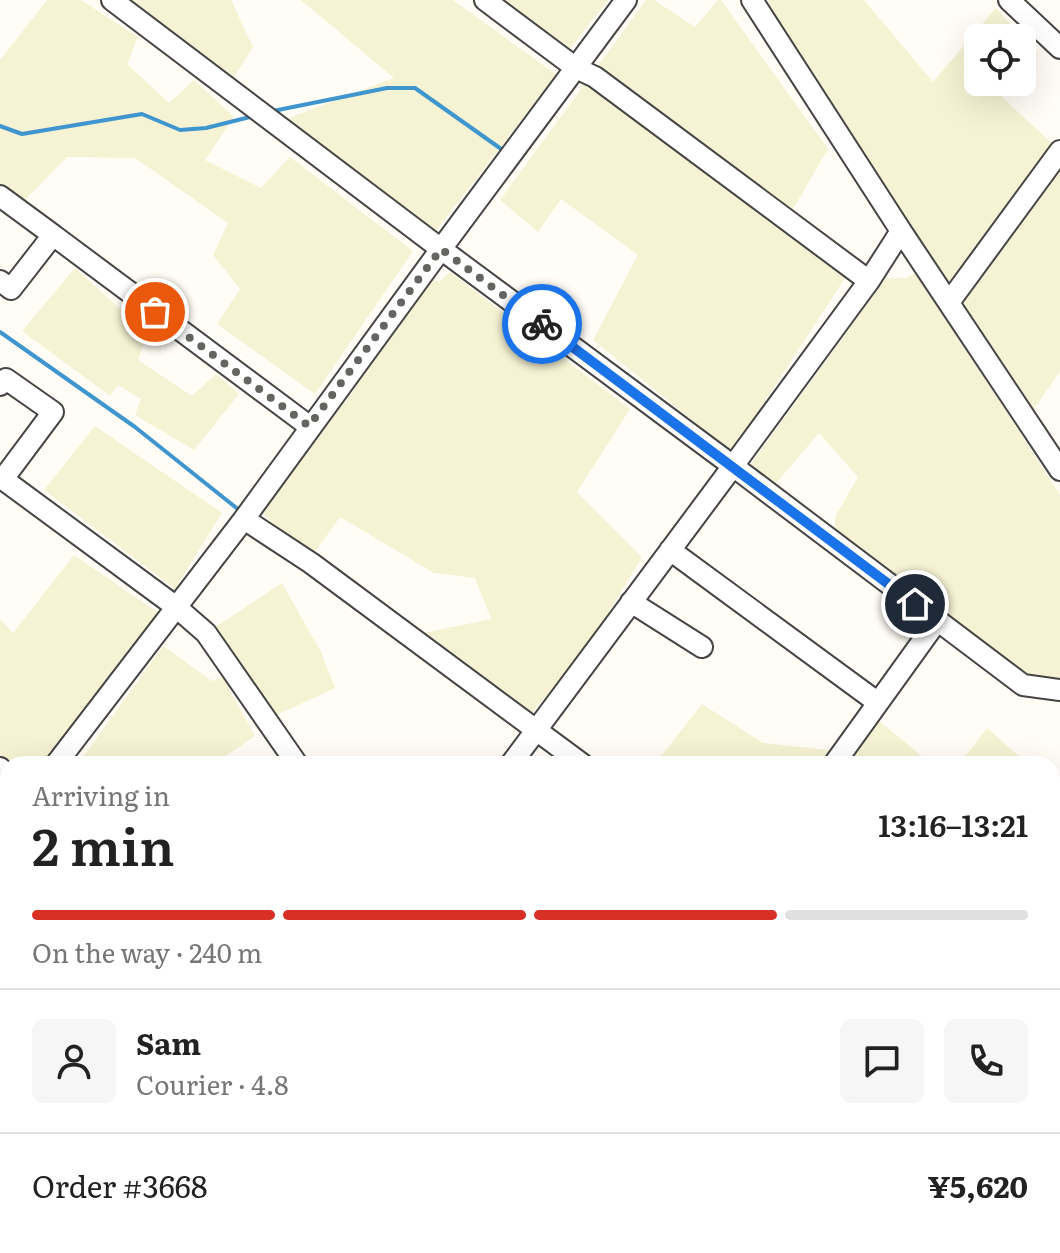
<!DOCTYPE html>
<html lang="en">
<head>
<meta charset="utf-8">
<style>
	:root { --surface:#fff; --page:#f6f6f6; --text:#222; --muted:#767676; --line:#e0e0e0; --accent:#d93025 }
	body { margin:0; font-family:Literata,serif; background:var(--page); color:var(--text); height:100vh; display:flex; flex-direction:column; font-size:30px; white-space:nowrap }
	* { box-sizing:border-box; margin:0 }
	p { font-size:26px; color:var(--muted) }
	.icon { flex:none; width:44px; height:44px; fill:none; stroke:currentColor; stroke-width:2; stroke-linecap:round; stroke-linejoin:round }
	.map { position:relative; flex:1; overflow:hidden }
	.details { position:absolute; left:0px; top:756px; width:1060px; height:498px; display:flex; flex-direction:column; background:var(--surface); border-radius:24px 24px 0 0; box-shadow:0 8px 32px #0002 }
	.details>* { flex:none }
	.controls { position:absolute; left:964px; top:24px; display:grid; gap:16px }
	.controls a { display:grid; place-items:center; width:72px; height:72px; border-radius:12px; background:var(--surface); box-shadow:0 8px 32px #0002; font-size:40px }
	.pin { position:absolute; display:grid; place-items:center; width:68px; height:68px; color:#fff; margin:-34px; border:4px solid #fff; border-radius:50%; box-shadow:0 2px 8px #0007 }
	.courier { position:absolute; display:grid; place-items:center; width:80px; height:80px; margin:-40px; border:6px solid #1a73e8; border-radius:50%; background:#fff; color:#222; box-shadow:0 2px 10px #0007 }
	.overview em { font-style:normal; font-weight:600 }
	.overview div { display:flex; flex-direction:column-reverse }
	.overview { display:flex; align-items:center; justify-content:space-between; height:136px; padding:0 32px }
	h1 { font-size:52px; font-weight:600; line-height:60px }
	.bar { display:grid; grid-template-columns:repeat(4,1fr); gap:12px 8px; align-content:center; height:96px; padding:0 32px }
	.bar i { height:10px; border-radius:6px; background:var(--line) }
	.bar .current { background:var(--accent) }
	.bar p { grid-column:span 4 }
	.line { display:flex; align-items:center; gap:20px; padding:0 32px; border-top:2px solid var(--line) }
	.line div { flex:1 }
	.round { display:grid; place-items:center; flex:none; width:84px; height:84px; border-radius:12px; background:var(--page) }
	.map>svg:first-child { display:block }
</style>
</head>
<body>
<div class="map">
<svg width="1060" height="1253" viewBox="0 0 1060 1253">
	<rect width="100%" height="100%" fill="#fffdf5"/>
	<path fill="#f6f3d4" d="M 47,0 L 81,0 L 138,37 L 127,64 L 169,103 L 194,80 L 234,117 L 205,160 L 261,188 L 290,157 L 413,251 L 315,394 L 217,324 L 240,289 L 213,255 L 228,223 L 135,158 L 67,157 L 21,204 L 0,189 L 0,60 Z
		M 130,0 L 231,0 L 253,47 L 232,80 Z
		M 301,0 L 453,0 L 557,75 L 433,234 L 278,122 L 394,78 Z
		M 492,0 L 608,0 L 563,58 Z
		M 646,0 L 654,0 L 695,27 L 718,0 L 721,0 L 828,149 L 786,221 L 845,278 L 732,452 L 593,340 L 638,255 L 561,199 L 538,232 L 500,200 Z
		M 769,0 L 864,0 L 933,82 L 996,8 L 1038,55 L 1022,74 L 1022,38 L 978,38 L 978,82 L 1015,82 L 1002,97 L 1060,151 L 1060,371 L 1030,415 L 903,222 L 766,3 Z
		M 75,268 L 147,333 L 138,360 L 192,396 L 216,374 L 239,394 L 194,450 L 135,415 L 141,399 L 118,385 L 110,396 L 22,331 Z
		M 450,272 L 630,409 L 577,492 L 642,557 L 586,650 L 528,717 L 423,633 L 491,619 L 475,578 L 434,573 L 340,517 L 309,560 L 259,509 L 349,397 L 430,277 L 439,282 Z
		M 917,272 L 1060,495 L 1060,680 L 1017,676 L 834,531 L 836,515 L 858,477 L 819,433 L 772,488 L 748,468 L 886,278 L 906,278 Z
		M 95,426 L 222,513 L 175,589 L 44,490 Z
		M 74,555 L 163,616 L 47,764 L 0,762 L 0,619 L 13,633 Z
		M 282,583 L 321,652 L 335,688 L 268,719 L 214,628 Z
		M 163,646 L 212,681 L 223,678 L 255,736 L 214,764 L 78,764 Z
		M 702,704 L 763,743 L 837,751 L 827,764 L 655,764 Z
		M 878,720 L 924,758 L 920,764 L 844,764 Z
		M 987,728 L 1028,764 L 962,764 L 960,763 Z
		M 0,939 L 8,939 L 8,1030 L 0,1024 Z
		M 1060,994 L 1060,1099 L 1052,1093 L 1052,1003 Z
		M 0,1053 L 8,1058 L 8,1246 L 143,1246 L 138,1253 L 0,1253 Z
		M 1052,1130 L 1060,1136 L 1060,1249 L 1055,1252 L 1047,1246 L 1052,1246 Z"/>
	<g fill="none" stroke-linecap="round" stroke-linejoin="round">
		<path stroke="#3f96cf" stroke-width="4" d="M 273,111 L 387,88 L 415,88 L 504,151
			M 0,126 L 22,134 L 142,114 L 180,130 L 206,128 L 254,116
			M 0,332 L 135,427 L 239,510"/>
		<defs>
			<path id="minor" d="M 485,0 L 576,68 L 595,77 L 869,281
				M 752,0 L 901,231 L 869,281 L 733,466 L 1023,685 L 1060,690
				M 1009,0 L 1060,48
				M 0,196 L 53,235
				M 901,231 L 1060,470
				M 0,281 L 11,289 L 53,235 L 309,426
				M 950,301 L 1060,151
				M 0,385 L 6,379 L 53,412 L 3,479
				M 0,477 L 175,606 L 206,633 L 297,764
				M 244,519 L 311,563 L 582,764
				M 670,550 L 877,702
				M 631,602 L 702,647
				M 56,764 L 244,519 L 441,249 L 112,0
				M 511,764 L 733,466 L 441,249 L 626,0
				M 834,764 L 937,621
				M 0,768 L 8,777
				M 0,840 L 8,829
				M 0,924 L 8,924
				M 0,1034 L 8,1040
				M 1052,1111 L 1060,1117
				M 285,1246 L 293,1253
				M 620,1246 L 624,1253"/>
		</defs>
		<use href="#minor" stroke="#444" stroke-width="24"/>
		<path stroke="#333" stroke-width="2" stroke-dasharray="8 4" stroke-linecap="butt" d="M 148,1253 L 153,1246"/>
		<use href="#minor" stroke="#fff" stroke-width="20"/>
	</g>
	<g fill="none" stroke-linecap="round" stroke-linejoin="round">
		<path stroke="#646461" stroke-width="8" stroke-dasharray="0 14.4" d="M 155,312 L 309,426 L 441,249 L 542,324"/>
		<path stroke="#1a73e8" stroke-width="10" d="M 542,324 L 915,604"/>
	</g>
</svg>
<div class="controls">
<a><svg class="icon" aria-label="locate" viewBox="0 0 24 24"><circle cx="12" cy="12" r="6"/><path d="M12 2v4M12 18v4M2 12h4M18 12h4"/></svg></a>
</div>
<div class="pin" style="left:155px;top:312px;background:#ea580c"><svg class="icon" aria-label="bag" viewBox="0 0 24 24"><path d="M5 8h14l-1 12H6zM9 8a3 3 0 0 1 6 0"/></svg></div>
<div class="pin" style="left:915px;top:604px;background:#1f2937"><svg class="icon" aria-label="home" viewBox="0 0 24 24"><path d="M3 11l9-7 9 7M6 9v11h12V9"/></svg></div>
<div class="courier" style="left:542px;top:324px"><svg class="icon" aria-label="bike" viewBox="0 0 24 24"><circle cx="6" cy="16" r="4"/><circle cx="18" cy="16" r="4"/><path d="M6 16l4-8h5l3 8M10 8l3 8H6M13 5h3"/></svg></div>
<section class="details">
<div class="overview"><div><h1>2 min</h1><p>Arriving in</p></div><em>13:16–13:21</em></div>
<div class="bar"><i class="current"></i><i class="current"></i><i class="current"></i><i></i><p>On the way · 240 m</p></div>
<div class="line" style="height:144px"><a class="round"><svg class="icon" aria-label="person" viewBox="0 0 24 24"><circle cx="12" cy="8" r="4"/><path d="M4 21q1-7 8-7t8 7"/></svg></a><div><b>Sam</b><p>Courier · 4.8</p></div><a class="round"><svg class="icon" aria-label="chat" viewBox="0 0 24 24"><path d="M4 5h16v11H9l-5 4z"/></svg></a><a class="round"><svg class="icon" aria-label="phone" viewBox="0 0 24 24"><path d="M5 4h4l2 5-3 2q2 4 5 5l2-3 5 2v4C11 20 4 13 5 4z"/></svg></a></div>
<div class="line" style="height:104px"><div>Order #3668</div><b>¥5,620</b></div>
</section>
</div>
</body>
</html>
